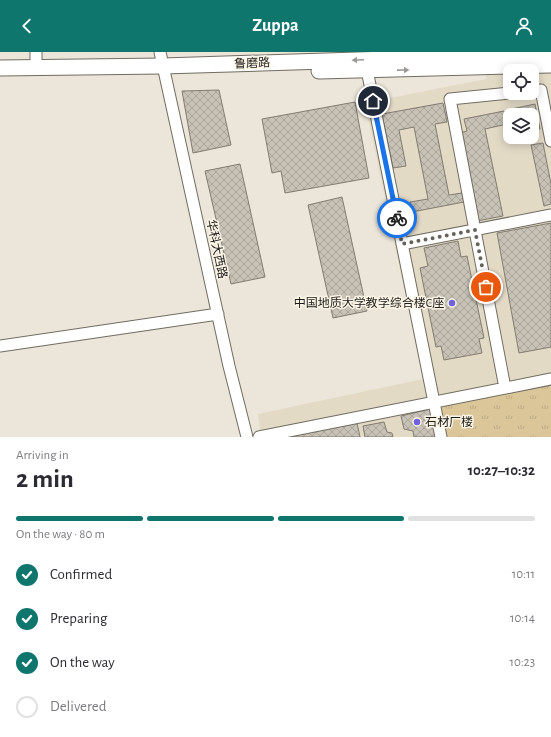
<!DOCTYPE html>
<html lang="en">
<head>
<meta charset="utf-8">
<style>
	:root { --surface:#fff; --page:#f7f7f7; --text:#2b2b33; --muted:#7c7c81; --line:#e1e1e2; --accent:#0f766e }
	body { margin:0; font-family:"Alegreya Sans","Noto Sans SC",sans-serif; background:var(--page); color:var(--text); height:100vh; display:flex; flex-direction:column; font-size:15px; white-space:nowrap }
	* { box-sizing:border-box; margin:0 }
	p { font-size:13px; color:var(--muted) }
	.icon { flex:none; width:22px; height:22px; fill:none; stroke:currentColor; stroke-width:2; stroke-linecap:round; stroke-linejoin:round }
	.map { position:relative; height:385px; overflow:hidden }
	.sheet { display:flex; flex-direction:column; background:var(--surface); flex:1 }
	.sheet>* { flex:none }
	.controls { position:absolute; left:503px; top:12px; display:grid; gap:8px }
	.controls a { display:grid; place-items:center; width:36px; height:36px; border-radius:8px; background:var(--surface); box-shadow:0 2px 10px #0003; font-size:20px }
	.pin { position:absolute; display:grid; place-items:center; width:34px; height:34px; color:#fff; margin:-17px; border:2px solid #fff; border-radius:50%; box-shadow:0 1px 4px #0007 }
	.courier { position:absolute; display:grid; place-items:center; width:40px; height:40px; margin:-20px; border:3px solid #1a73e8; border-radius:50%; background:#fff; color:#222; box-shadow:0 1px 5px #0007 }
	.headline em { font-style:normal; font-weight:600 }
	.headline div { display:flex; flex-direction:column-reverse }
	.headline { display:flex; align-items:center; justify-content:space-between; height:68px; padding:0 16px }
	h1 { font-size:26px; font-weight:600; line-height:30px }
	.bar { display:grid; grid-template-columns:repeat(4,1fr); gap:6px 4px; align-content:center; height:48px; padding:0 16px }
	.bar i { height:5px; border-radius:3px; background:var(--line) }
	.bar .on { background:var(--accent) }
	.bar p { grid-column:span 4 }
	ol { padding:0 16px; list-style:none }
	li { display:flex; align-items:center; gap:12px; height:44px }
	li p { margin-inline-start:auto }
	li .icon { padding:4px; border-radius:50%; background:var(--accent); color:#fff; stroke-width:4 }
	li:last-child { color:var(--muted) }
	li i { width:22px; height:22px; border:2px solid var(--line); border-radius:50% }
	header { display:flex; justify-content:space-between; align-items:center; height:52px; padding:0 16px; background:var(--accent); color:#fff; font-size:18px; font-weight:600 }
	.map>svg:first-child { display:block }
</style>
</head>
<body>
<header><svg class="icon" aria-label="back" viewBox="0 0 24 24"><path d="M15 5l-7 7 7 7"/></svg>Zuppa<svg class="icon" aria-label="person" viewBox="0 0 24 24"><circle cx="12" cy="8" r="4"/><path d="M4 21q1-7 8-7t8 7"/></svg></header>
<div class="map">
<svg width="551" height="385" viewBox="0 0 551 385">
	<defs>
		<pattern id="park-tufts" width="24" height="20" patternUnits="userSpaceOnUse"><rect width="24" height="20" fill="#dbc69a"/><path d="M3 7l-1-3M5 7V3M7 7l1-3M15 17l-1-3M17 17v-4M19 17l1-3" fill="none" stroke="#bcaa84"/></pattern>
		<pattern id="building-cross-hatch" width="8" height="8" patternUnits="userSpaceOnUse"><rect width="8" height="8" fill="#c7c2b5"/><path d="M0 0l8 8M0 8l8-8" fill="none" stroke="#aaa69b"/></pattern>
	</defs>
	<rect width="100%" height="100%" fill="#ece6da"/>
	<path fill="#e3dac6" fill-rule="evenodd" d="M 487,0 L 551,0 L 551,385 L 261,385 L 258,362 L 423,327 L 365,51 L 486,27 ZM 510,19 L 532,19 L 532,41 L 510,41 ZM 510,63 L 532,63 L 532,85 L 510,85 Z"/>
	<path fill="url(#park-tufts)" d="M 551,326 L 551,385 L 442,385 L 434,349 Z"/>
	<path fill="url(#building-cross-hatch)" stroke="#827c71" d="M 219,38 L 231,93 L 193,101 L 182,39 Z
		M 355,50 L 369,126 L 285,141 L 281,119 L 272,121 L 262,67 Z
		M 443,51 L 447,70 L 435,72 L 449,143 L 462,141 L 464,150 L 412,160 L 410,150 L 428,147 L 414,75 L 399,78 L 406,114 L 393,116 L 382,62 Z
		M 535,52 L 540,77 L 532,79 L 532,63 L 510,63 L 510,69 L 507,58 Z
		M 504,59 L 507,72 L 485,77 L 503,164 L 477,169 L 459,81 L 467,79 L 464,67 Z
		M 543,91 L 551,132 L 551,152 L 544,154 L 531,93 Z
		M 240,112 L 265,225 L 231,232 L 205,119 Z
		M 342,145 L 367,259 L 333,266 L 308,153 Z
		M 551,171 L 551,295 L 519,301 L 497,181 Z
		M 458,189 L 461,205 L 467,204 L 484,286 L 479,287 L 482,301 L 444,308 L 441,294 L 436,295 L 420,216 L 428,214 L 424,196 Z
		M 430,357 L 436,385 L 414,385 L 413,379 L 404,377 L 401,364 Z
		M 384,370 L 387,380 L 392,381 L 393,385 L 365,385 L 363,374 Z
		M 357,371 L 360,385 L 276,385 Z"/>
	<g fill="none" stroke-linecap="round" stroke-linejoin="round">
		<defs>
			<path id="minor" d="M 160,0 L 229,314 L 247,385
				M 36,16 L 36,0
				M 367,18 L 441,385
				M 532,39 L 541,38 L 551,89
				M 402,192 L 551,163
				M 0,294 L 218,262
				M 505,336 L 450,47 L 510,41
				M 259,385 L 551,327"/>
			<path id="secondary" d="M 0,16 L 163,14 L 551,2
				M 319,19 L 551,13"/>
		</defs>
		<use href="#minor" stroke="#716c61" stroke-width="13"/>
		<use href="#secondary" stroke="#716c61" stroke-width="17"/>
		<use href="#minor" stroke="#fff" stroke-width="11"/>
		<use href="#secondary" stroke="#fff" stroke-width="15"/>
	</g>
	<defs><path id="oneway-solid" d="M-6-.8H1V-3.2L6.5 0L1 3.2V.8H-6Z"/></defs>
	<g fill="#9a9997">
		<use href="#oneway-solid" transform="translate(358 8) rotate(178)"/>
		<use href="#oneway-solid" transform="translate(403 18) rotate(-1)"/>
	</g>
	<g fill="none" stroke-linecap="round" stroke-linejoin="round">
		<path stroke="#66635c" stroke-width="4" stroke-dasharray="0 7.2" d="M 397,166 L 402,192 L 475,178 L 486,235"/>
		<path stroke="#1a73e8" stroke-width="5" d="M 373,49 L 397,166"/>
	</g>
	<g fill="#7061dc" stroke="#faf4e7" stroke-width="1.5">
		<circle cx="452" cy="251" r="4"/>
		<circle cx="417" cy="370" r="4"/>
	</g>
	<g text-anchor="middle" stroke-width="3" stroke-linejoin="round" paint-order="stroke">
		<g font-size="12" fill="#1e1c18" stroke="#faf4e7">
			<text transform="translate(252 11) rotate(-2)" y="4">鲁磨路</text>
			<text transform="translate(217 197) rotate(78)" y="4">华科大西路</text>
		</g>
		<g font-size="12" fill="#1e1c18" stroke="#faf4e7" text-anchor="end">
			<text x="444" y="255">中国地质大学教学综合楼C座</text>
			<text x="425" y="374" text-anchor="start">石材厂楼</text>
		</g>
	</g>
</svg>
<div class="controls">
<a><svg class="icon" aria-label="locate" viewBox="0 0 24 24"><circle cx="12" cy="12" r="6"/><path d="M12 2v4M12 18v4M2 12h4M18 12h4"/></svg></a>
<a><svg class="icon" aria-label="layers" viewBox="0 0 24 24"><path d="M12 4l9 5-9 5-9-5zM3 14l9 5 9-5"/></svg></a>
</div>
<div class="pin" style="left:486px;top:235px;background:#ea580c"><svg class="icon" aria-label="bag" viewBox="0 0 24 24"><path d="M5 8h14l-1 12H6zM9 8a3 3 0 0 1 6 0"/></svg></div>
<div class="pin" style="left:373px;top:49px;background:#1f2937"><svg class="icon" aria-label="home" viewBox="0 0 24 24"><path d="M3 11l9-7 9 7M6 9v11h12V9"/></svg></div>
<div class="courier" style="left:397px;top:166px"><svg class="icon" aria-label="bike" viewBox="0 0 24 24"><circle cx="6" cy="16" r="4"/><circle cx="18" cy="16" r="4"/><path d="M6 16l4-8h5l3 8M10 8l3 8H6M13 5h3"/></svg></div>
</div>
<section class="sheet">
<div class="headline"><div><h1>2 min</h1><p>Arriving in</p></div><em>10:27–10:32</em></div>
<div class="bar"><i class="on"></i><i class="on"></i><i class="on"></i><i></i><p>On the way · 80 m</p></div>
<ol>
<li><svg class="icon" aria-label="check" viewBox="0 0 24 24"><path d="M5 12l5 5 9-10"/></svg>Confirmed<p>10:11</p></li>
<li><svg class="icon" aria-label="check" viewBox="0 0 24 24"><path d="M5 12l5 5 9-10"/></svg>Preparing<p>10:14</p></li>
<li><svg class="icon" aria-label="check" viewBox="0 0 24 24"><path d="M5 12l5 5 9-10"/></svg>On the way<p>10:23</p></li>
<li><i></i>Delivered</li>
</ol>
</section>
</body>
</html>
